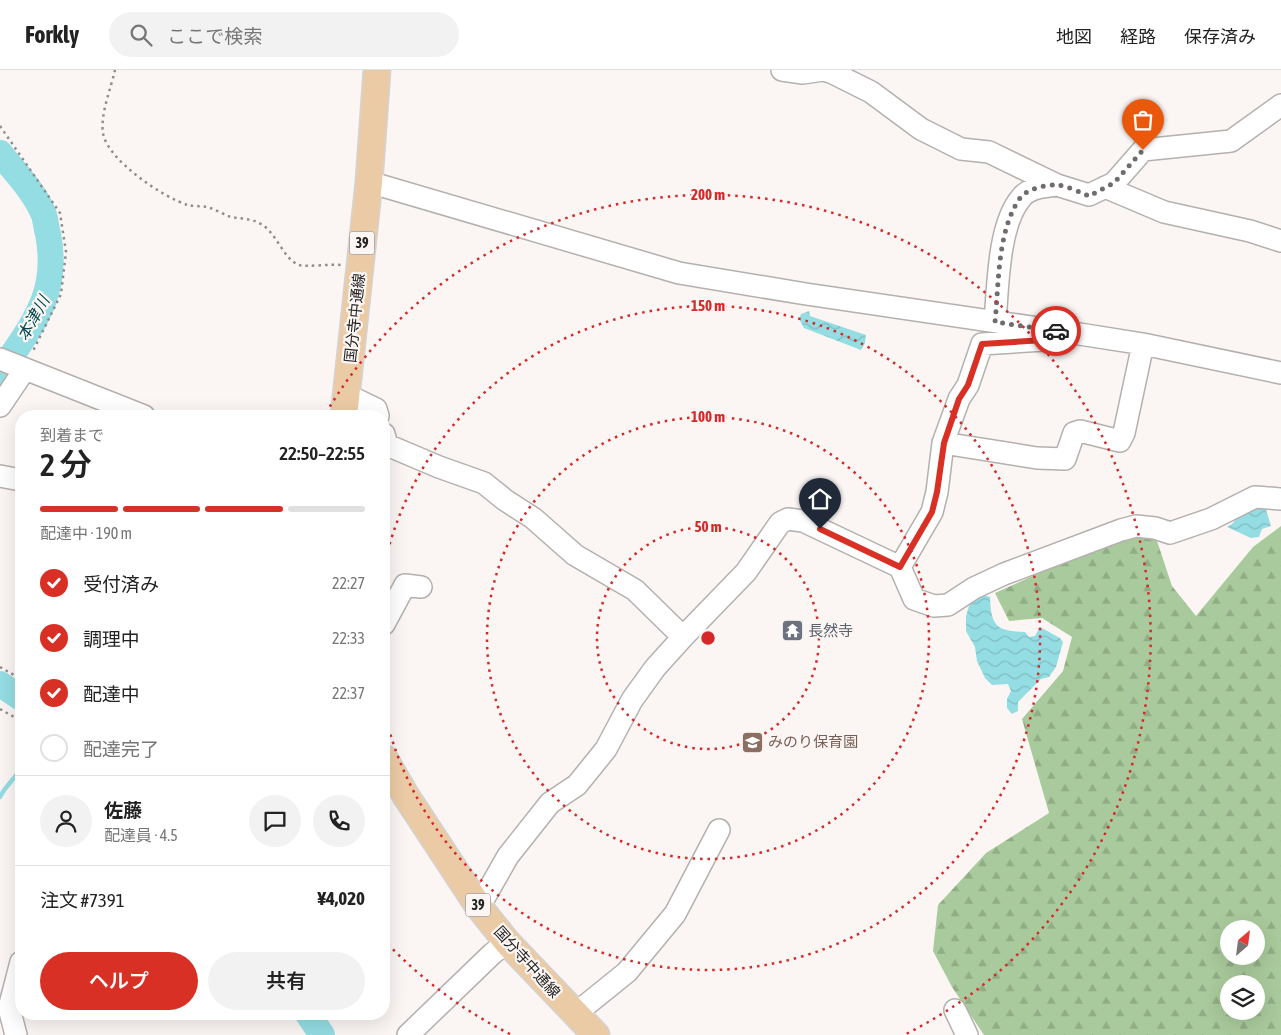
<!DOCTYPE html>
<html lang="ja">
<head>
<meta charset="utf-8">
<style>
	:root { --surface:#fff; --page:#f2f2f2; --text:#222; --muted:#767676; --line:#e0e0e0; --accent:#d93025 }
	body { margin:0; font-family:"Asap Condensed","Noto Sans JP",sans-serif; background:var(--page); color:var(--text); height:100vh; display:flex; flex-direction:column; font-size:19px; white-space:nowrap }
	* { box-sizing:border-box; margin:0 }
	p { font-size:16px; color:var(--muted) }
	.icon { flex:none; width:28px; height:28px; fill:none; stroke:currentColor; stroke-width:2; stroke-linecap:round; stroke-linejoin:round }
	.map { position:relative; flex:1; overflow:hidden }
	.side { position:absolute; left:15px; top:340px; width:375px; height:610px; display:flex; flex-direction:column; background:var(--surface); border-radius:20px; box-shadow:0 5px 20px #0002 }
	.side>* { flex:none }
	.needle { width:32px; rotate:28deg }
	.controls { position:absolute; left:1220px; top:850px; display:grid; gap:10px }
	.controls a { display:grid; place-items:center; width:45px; height:45px; border-radius:50%; background:var(--surface); box-shadow:0 5px 20px #0002; font-size:25px }
	.pin { position:absolute; display:grid; place-items:center; width:42px; height:42px; color:#fff; margin:-51px -21px; border-radius:50% 50% 50% 0; rotate:-45deg; box-shadow:0 0 5px #0007 }
	.pin .icon { rotate:45deg }
	.courier { position:absolute; display:grid; place-items:center; width:50px; height:50px; margin:-25px; border:4px solid #d93025; border-radius:50%; background:#fff; color:#222; box-shadow:0 1px 6px #0007 }
	.summary em { font-style:normal; font-weight:600 }
	.summary div { display:flex; flex-direction:column-reverse }
	.summary { display:flex; align-items:center; justify-content:space-between; height:85px; padding:0 25px }
	h1 { font-size:32px; font-weight:600; line-height:38px }
	.bar { display:grid; grid-template-columns:repeat(4,1fr); gap:8px 5px; align-content:center; height:60px; padding:0 25px }
	.bar i { height:6px; border-radius:4px; background:var(--line) }
	.bar .current { background:var(--accent) }
	.bar p { grid-column:span 4 }
	.line { display:flex; align-items:center; gap:12px; padding:0 25px; border-top:1px solid var(--line) }
	.line div { flex:1 }
	.round { display:grid; place-items:center; flex:none; width:52px; height:52px; border-radius:26px; background:var(--page) }
	ol { padding:0 25px; list-style:none }
	li { display:flex; align-items:center; gap:15px; height:55px }
	li p { margin-inline-start:auto }
	li .icon { padding:5px; border-radius:50%; background:var(--accent); color:#fff; stroke-width:4 }
	li:last-child { color:var(--muted) }
	li i { width:28px; height:28px; border:2px solid var(--line); border-radius:50% }
	.cta { display:flex; gap:10px; margin-top:auto; padding:10px 25px }
	.cta a { flex:1; height:58px; border-radius:30px; background:var(--accent); color:#fff; font-size:20px; font-weight:600; line-height:58px; text-align:center }
	.cta a+a { background:var(--page); color:var(--text) }
	header { display:flex; align-items:center; gap:30px; box-sizing:border-box; height:70px; padding:0 25px; background:var(--surface); border-bottom:1px solid var(--line) }
	header strong { font-size:24px }
	nav { display:flex; gap:28px; margin-inline-start:auto; font-size:18px }
	.search { width:350px; height:45px; background:var(--page); display:flex; align-items:center; gap:12px; box-sizing:border-box; padding:0 18px; border-radius:28px; color:var(--muted); font-size:19px }
	.map>svg:first-child { display:block }
</style>
</head>
<body>
<header>
<strong>Forkly</strong>
<div class="search"><svg class="icon" aria-label="search" viewBox="0 0 24 24"><circle cx="10" cy="10" r="6"/><path d="M15 15l6 6"/></svg>ここで検索</div>
<nav><a>地図</a><a>経路</a><a>保存済み</a></nav>
</header>
<div class="map">
<svg width="1281" height="965" viewBox="0 0 1281 965">
	<defs>
		<pattern id="forest-firs" width="22" height="20" patternUnits="userSpaceOnUse" patternTransform="scale(1.25)"><rect width="22" height="20" fill="#a9ca9c"/><path d="M5 1l3.5 6h-7zM16 11l3.5 6h-7z" fill="#91ad86"/></pattern>
		<pattern id="water-waves" width="16" height="10" patternUnits="userSpaceOnUse" patternTransform="scale(1.25)"><rect width="16" height="10" fill="#94dde3"/><path d="M0 5q4-4 8 0t8 0" fill="none" stroke="#7fbdc2"/></pattern>
	</defs>
	<rect width="100%" height="100%" fill="#fbf6f4"/>
	<path fill="url(#forest-firs)" fill-rule="evenodd" d="M 1281,456 L 1281,965 L 984,965 L 952,917 L 933,881 L 938,835 L 986,783 L 1049,743 L 1022,649 L 1063,601 L 1072,567 L 1042,548 L 1009,551 L 995,523 L 1122,466 L 1156,468 L 1172,516 L 1196,546 L 1253,477 ZM 1229,859 L 1256,859 L 1256,886 L 1229,886 ZM 1229,914 L 1256,914 L 1256,941 L 1229,941 Z"/>
	<path fill="url(#water-waves)" d="M 809,241 L 810,246 L 866,265 L 865,273 L 861,280 L 804,258 L 799,249 L 801,244 Z
		M 1260,434 L 1265,436 L 1271,456 L 1262,459 L 1259,467 L 1251,468 L 1227,457 L 1232,454 L 1237,448 Z
		M 983,525 L 990,527 C 991,556 996,561 1025,562 L 1029,567 L 1035,566 L 1040,557 L 1060,568 L 1063,572 L 1056,597 L 1049,607 L 1041,609 L 1018,632 L 1018,641 L 1012,644 L 1007,638 L 1007,629 L 1011,621 L 1008,614 L 992,615 L 985,608 L 977,591 L 975,577 L 966,561 L 966,546 L 969,536 L 974,528 Z"/>
	<g fill="none" stroke-linecap="round" stroke-linejoin="round">
		<path stroke="#94dde3" stroke-width="4.5" d="M 0,727 C 6,714 16,709 21,697"/>
		<path stroke="#94dde3" stroke-width="26" d="M 0,83 C 15,102 35,122 44,145 C 46,151 46,158 48,164 C 60,225 31,256 0,303
			M 0,614 L 21,628
			M 308,944 L 322,965"/>
		<defs>
			<path id="minor" d="M 782,0 L 803,3 L 823,0 L 831,2 L 832,0
				M 831,2 L 871,22 L 921,59 L 961,79 L 989,82 L 1057,115 L 1089,125 L 1114,113 L 1143,80 L 1231,71 L 1281,35
				M 369,112 L 679,203 L 806,224 L 1086,265 L 1143,274 L 1281,303
				M 1105,117 L 1164,142 L 1250,161 L 1281,171
				M 995,252 C 998,217 998,155 1021,128 C 1029,117 1045,117 1057,115
				M 0,289 L 144,346
				M 347,325 L 376,339 L 378,346
				M 0,336 L 25,299
				M 384,364 L 387,375 L 439,397 L 484,413 L 505,430 L 533,448 L 575,485 L 635,520 L 683,567
				M 943,373 L 1037,388 L 1065,389 L 1074,363 L 1080,361 L 1120,371 L 1124,363 L 1143,274
				M 0,406 L 21,410
				M 900,497 L 914,529 L 934,536 L 948,535 L 974,518 L 1004,504 L 1121,460 L 1136,456 L 1155,458 L 1170,463 L 1211,449 L 1255,427 L 1281,429
				M 384,554 L 405,515 L 421,517
				M 479,837 L 508,786 L 550,733 L 577,715 L 606,679 L 632,630 L 655,598 L 683,567 L 746,502 L 780,453 L 788,449 L 803,451 L 900,497 L 932,442 L 937,422 L 943,373 L 959,329 L 968,315 L 982,274 L 1044,270 L 1062,262
				M 955,940 L 967,965
				M 575,944 L 627,902 L 675,844 L 719,760
				M 16,965 L 9,938 L 21,892
				M 408,965 L 492,884 L 507,872"/>
			<path id="major" d="M 344,346 L 369,112 L 377,0
				M 384,688 L 406,726 L 479,837 L 507,872 L 596,965"/>
		</defs>
		<use href="#minor" stroke="#b4b0ae" stroke-width="24"/>
		<use href="#major" stroke="#d3d3d3" stroke-width="29"/>
		<path stroke="#908d8c" stroke-width="2.5" stroke-dasharray="2.5 4" stroke-linecap="butt" d="M 115,0 C 111,18 100,45 103,63 C 107,90 164,128 188,135 C 195,137 203,135 210,138 C 217,140 224,145 231,147 C 241,149 251,148 261,154 C 277,163 283,189 299,195 C 306,197 331,194 341,195
			M 0,56 L 60,143 L 66,182 L 61,224 L 32,283
			M 0,597 L 21,609
			M 0,639 L 21,651"/>
		<use href="#minor" stroke="#fff" stroke-width="21"/>
		<use href="#major" stroke="#ebcba5" stroke-width="26"/>
	</g>
	<g fill="none" stroke-linecap="round" stroke-linejoin="round">
		<path stroke="#6f6c6b" stroke-width="5" stroke-dasharray="0 9" d="M 1056,261 L 995,252 C 999,214 997,161 1020,128 C 1027,119 1044,115 1056,115 C 1066,115 1079,122 1089,126 L 1114,113 L 1143,80"/>
		<path stroke="#d93025" stroke-width="6" d="M 820,459 L 900,497 L 932,442 L 937,422 L 944,373 L 959,329 L 968,315 L 982,274 L 1044,270 L 1062,262 L 1056,261"/>
	</g>
	<g fill="none" stroke="#d62828" stroke-width="2.5" stroke-dasharray="2.5 5">
		<circle cx="708" cy="568" r="111"/>
		<circle cx="708" cy="568" r="221"/>
		<path d="M384 496A332 332 0 1 1 384 640"/>
		<path d="M510 964A443 443 0 0 1 384 870M326 343A443 443 0 1 1 906 964"/>
	</g>
	<defs>
		<symbol id="temple-square" viewBox="-11 -11 22 22"><rect x="-9" y="-9" width="18" height="18" rx="4" fill="#6b7280" stroke="#fbf6f4"/><path d="M0-6L5-2H3V0L6.5 2.5H4V6H1.5V3h-3V6H-4V2.5H-6.5L-3 0V-2H-5Z" fill="#fff"/></symbol>
		<symbol id="school-square" viewBox="-11 -11 22 22"><rect x="-9" y="-9" width="18" height="18" rx="4" fill="#8d6e63" stroke="#fbf6f4"/><path d="M0-5L7-2L0 1L-7-2ZM-4 1L0 2.5L4 1V4Q0 6-4 4Z" fill="#fff"/></symbol>
	</defs>
	<g fill-rule="evenodd">
		<use href="#temple-square" x="780" y="548" width="25" height="25"/>
		<use href="#school-square" x="740" y="660" width="25" height="25"/>
	</g>
	<g text-anchor="middle" stroke-width="4.5" stroke-linejoin="round" paint-order="stroke">
		<g fill="#fbf6f4" stroke="#646260" stroke-width="1">
			<rect x="349.5" y="161.5" width="25" height="23" rx="4"/>
			<rect x="465.5" y="823.5" width="25" height="23" rx="4"/>
		</g>
		<g font-size="14" font-weight="bold" fill="#232221">
			<text x="362" y="178">39</text>
			<text x="478" y="840">39</text>
		</g>
		<g font-size="15" fill="#232221" stroke="#fbf6f4">
			<text transform="translate(355 248) rotate(-84)" y="5">国分寺中通線</text>
			<text transform="translate(527 892) rotate(48)" y="5">国分寺中通線</text>
		</g>
		<g font-size="15" fill="#5b616d" stroke="#fbf6f4" text-anchor="start">
			<text x="808" y="566">長然寺</text>
		</g>
		<g font-size="15" fill="#785e54" stroke="#fbf6f4" text-anchor="start">
			<text x="768" y="677">みのり保育園</text>
		</g>
		<g font-size="16" font-style="italic" fill="#02494d" stroke="#fbf6f4">
			<text transform="translate(33 248) rotate(-61)" y="6">本津川</text>
		</g>
	</g>
	<circle cx="708" cy="568" r="8" fill="#d62828" stroke="#fbf6f4" stroke-width="2.5"/>
	<g font-size="15" text-anchor="middle" font-weight="bold" fill="#d62828" stroke="#fbf6f4" stroke-width="4.5" stroke-linejoin="round" paint-order="stroke">
		<text x="708" y="130">200 m</text>
		<text x="708" y="241">150 m</text>
		<text x="708" y="352">100 m</text>
		<text x="708" y="462">50 m</text>
	</g>
</svg>
<div class="controls">
<a><svg class="needle" viewBox="-14 -14 28 28"><path d="M0-13l5 13h-10z" fill="#e53935"/><path d="M0 13l5-13h-10z" fill="#767676"/></svg></a>
<a><svg class="icon" aria-label="layers" viewBox="0 0 24 24"><path d="M12 4l9 5-9 5-9-5zM3 14l9 5 9-5"/></svg></a>
</div>
<div class="pin" style="left:1143px;top:80px;background:#ea580c"><svg class="icon" aria-label="bag" viewBox="0 0 24 24"><path d="M5 8h14l-1 12H6zM9 8a3 3 0 0 1 6 0"/></svg></div>
<div class="pin" style="left:820px;top:459px;background:#1f2937"><svg class="icon" aria-label="home" viewBox="0 0 24 24"><path d="M3 11l9-7 9 7M6 9v11h12V9"/></svg></div>
<div class="courier" style="left:1056px;top:261px"><svg class="icon" aria-label="car" viewBox="0 0 24 24"><path d="M5 17H2v-5l4-1 3-4h7l3 4 3 1v5h-3M9 17h6M6 11h13"/><circle cx="7" cy="17" r="2"/><circle cx="17" cy="17" r="2"/></svg></div>
<section class="side">
<div class="summary"><div><h1>2 分</h1><p>到着まで</p></div><em>22:50–22:55</em></div>
<div class="bar"><i class="current"></i><i class="current"></i><i class="current"></i><i></i><p>配達中 · 190 m</p></div>
<ol>
<li><svg class="icon" aria-label="check" viewBox="0 0 24 24"><path d="M5 12l5 5 9-10"/></svg>受付済み<p>22:27</p></li>
<li><svg class="icon" aria-label="check" viewBox="0 0 24 24"><path d="M5 12l5 5 9-10"/></svg>調理中<p>22:33</p></li>
<li><svg class="icon" aria-label="check" viewBox="0 0 24 24"><path d="M5 12l5 5 9-10"/></svg>配達中<p>22:37</p></li>
<li><i></i>配達完了</li>
</ol>
<div class="line" style="height:90px"><a class="round"><svg class="icon" aria-label="person" viewBox="0 0 24 24"><circle cx="12" cy="8" r="4"/><path d="M4 21q1-7 8-7t8 7"/></svg></a><div><b>佐藤</b><p>配達員 · 4.5</p></div><a class="round"><svg class="icon" aria-label="chat" viewBox="0 0 24 24"><path d="M4 5h16v11H9l-5 4z"/></svg></a><a class="round"><svg class="icon" aria-label="phone" viewBox="0 0 24 24"><path d="M5 4h4l2 5-3 2q2 4 5 5l2-3 5 2v4C11 20 4 13 5 4z"/></svg></a></div>
<div class="line" style="height:65px"><div>注文 #7391</div><b>¥4,020</b></div>
<div class="cta"><a>ヘルプ</a><a>共有</a></div>
</section>
</div>
</body>
</html>
